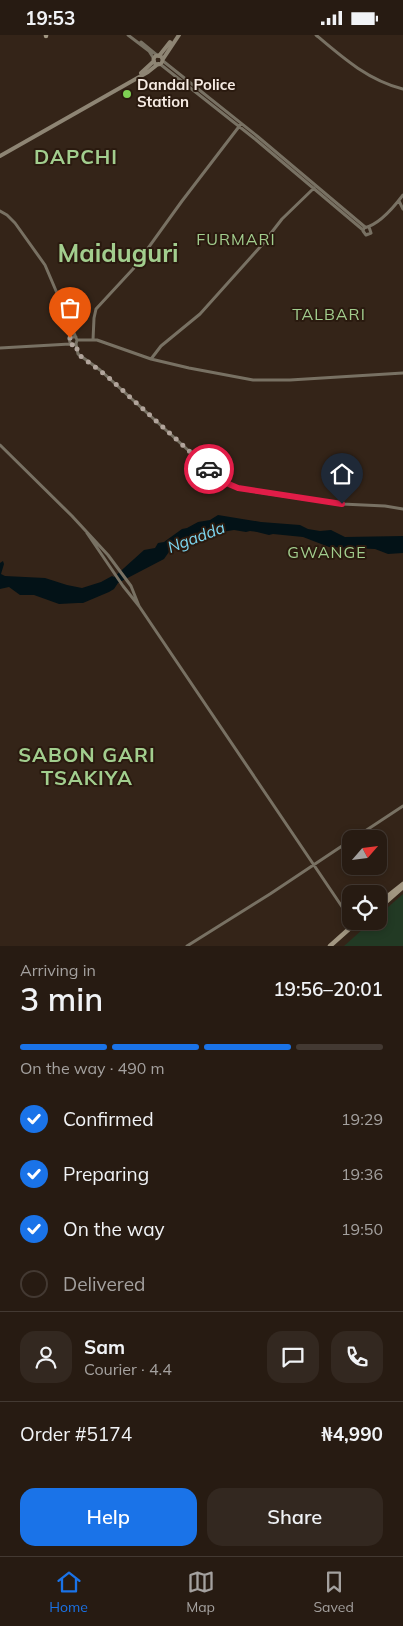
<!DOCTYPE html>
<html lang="en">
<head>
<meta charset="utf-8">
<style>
	:root { --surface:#271b12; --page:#332820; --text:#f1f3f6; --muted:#a4a19f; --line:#433932; --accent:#1a73e8 }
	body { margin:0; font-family:Mulish,sans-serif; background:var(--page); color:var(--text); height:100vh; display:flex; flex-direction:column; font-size:19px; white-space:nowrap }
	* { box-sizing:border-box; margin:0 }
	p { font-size:16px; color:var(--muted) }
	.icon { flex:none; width:28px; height:28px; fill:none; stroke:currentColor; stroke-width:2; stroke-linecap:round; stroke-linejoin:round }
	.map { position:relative; height:911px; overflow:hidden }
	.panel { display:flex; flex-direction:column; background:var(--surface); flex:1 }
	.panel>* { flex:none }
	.needle { width:32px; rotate:62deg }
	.controls { position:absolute; left:342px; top:795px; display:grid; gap:10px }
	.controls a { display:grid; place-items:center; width:45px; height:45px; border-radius:10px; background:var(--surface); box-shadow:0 2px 8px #0003,0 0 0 1px var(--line); font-size:25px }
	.pin { position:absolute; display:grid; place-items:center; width:42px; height:42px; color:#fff; margin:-51px -21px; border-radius:50% 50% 50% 0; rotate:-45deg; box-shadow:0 0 5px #0007 }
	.pin .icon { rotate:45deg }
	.courier { position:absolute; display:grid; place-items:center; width:50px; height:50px; margin:-25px; border:4px solid #e11d48; border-radius:50%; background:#fff; color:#222; box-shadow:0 1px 6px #0007 }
	.head em { font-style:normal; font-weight:600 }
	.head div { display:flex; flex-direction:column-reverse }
	.head { display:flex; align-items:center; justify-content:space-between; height:85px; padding:0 20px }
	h1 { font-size:32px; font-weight:600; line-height:38px }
	.bar { display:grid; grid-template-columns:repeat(4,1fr); gap:8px 5px; align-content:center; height:60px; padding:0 20px }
	.bar i { height:6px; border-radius:4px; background:var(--line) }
	.bar .active { background:var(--accent) }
	.bar p { grid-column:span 4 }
	.line { display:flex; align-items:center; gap:12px; padding:0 20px; border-top:1px solid var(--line) }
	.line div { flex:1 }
	.round { display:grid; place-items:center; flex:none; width:52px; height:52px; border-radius:15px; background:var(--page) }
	ol { padding:0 20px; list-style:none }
	li { display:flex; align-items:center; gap:15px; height:55px }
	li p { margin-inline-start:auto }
	li .icon { padding:5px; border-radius:50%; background:var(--accent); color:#fff; stroke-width:4 }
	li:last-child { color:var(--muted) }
	li i { width:28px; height:28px; border:2px solid var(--line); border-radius:50% }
	.button { display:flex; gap:10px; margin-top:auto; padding:10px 20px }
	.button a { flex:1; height:58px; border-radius:15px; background:var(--accent); color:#fff; font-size:20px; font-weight:600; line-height:58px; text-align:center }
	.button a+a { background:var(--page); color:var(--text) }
	.status { display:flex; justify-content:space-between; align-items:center; height:35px; padding:0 25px; background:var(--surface); direction:ltr }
	.status svg { height:14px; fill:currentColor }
	.dock { display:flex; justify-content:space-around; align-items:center; height:70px; border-top:1px solid var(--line); background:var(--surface); font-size:14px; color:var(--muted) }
	.dock a { display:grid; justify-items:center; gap:2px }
	.dock .active { color:var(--accent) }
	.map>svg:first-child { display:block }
</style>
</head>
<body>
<div class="status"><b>19:53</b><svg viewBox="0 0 49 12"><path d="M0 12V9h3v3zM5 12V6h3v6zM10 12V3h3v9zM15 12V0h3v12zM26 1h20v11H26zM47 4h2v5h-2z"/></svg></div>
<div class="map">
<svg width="403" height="911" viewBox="0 0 403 911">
	<rect width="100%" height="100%" fill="#342418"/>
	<path fill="#223a24" d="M 403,859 L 403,911 L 344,911 L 372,886 L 379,886 L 379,880 Z"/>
	<path fill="#031217" d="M 218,480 L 261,487 L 300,490 L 308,494 L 320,496 L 331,495 L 345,502 L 403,501 L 403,518 L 388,519 L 375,514 L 329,512 L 303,502 L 273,499 L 269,500 L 257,497 L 250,496 L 246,497 L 234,495 L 204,500 L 175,512 L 171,514 L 164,524 L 118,548 L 114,554 L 109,557 L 83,568 L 78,568 L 59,569 L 34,560 L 20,560 L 9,552 L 0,554 L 0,528 L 3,526 L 4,529 L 1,539 L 5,541 L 45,543 L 67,550 L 82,553 L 101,547 L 112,541 L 114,542 L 144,515 L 155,513 L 158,508 L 164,507 L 182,494 L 187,493 L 198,487 L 210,485 Z"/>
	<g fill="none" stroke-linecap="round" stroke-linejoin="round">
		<path stroke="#787163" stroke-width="3" d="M 128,0 L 149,16 L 154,24
			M 316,0 C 343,23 368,45 403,54
			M 141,7 L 158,21
			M 163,26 L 257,101 L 365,192
			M 160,29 L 255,104 L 363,195
			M 399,166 L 403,174
			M 0,176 L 7,180 L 15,188 L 45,230 L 77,305 L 76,309 L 71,310 L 69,304 L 71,302 L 76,302
			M 369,192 L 371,198 L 366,200 L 363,196 L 364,193 C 379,190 394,172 403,160
			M 77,305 L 97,305 L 151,324 L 189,333 L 253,345 L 290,345 L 403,338
			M 93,305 L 94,283 L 96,274 L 133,234 L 182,166 L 241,89
			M 76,309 L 78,319 L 100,335 L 200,426 L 229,450 L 251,456 L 304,464 L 342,469 L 385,471 L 403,474
			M 0,313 L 70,309
			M 151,324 L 161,311 L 200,279 L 261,211 L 282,184 L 314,153
			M 0,410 L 72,481 L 108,520 L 131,551 L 139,571
			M 87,498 L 123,551 L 139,571 L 351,885
			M 353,804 L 403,771
			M 187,911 L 270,859 L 351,805"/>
		<path stroke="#8e8574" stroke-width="4" d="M153.5 25a4.5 4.5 0 1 1 9 0a4.5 4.5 0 1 1-9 0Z
			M 159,21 L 170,7
			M 163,24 L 179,0
			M 141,38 L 154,26
			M 0,121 L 148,37 L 158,29"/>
		<path stroke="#a29782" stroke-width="4.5" d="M 46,0 L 46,1
			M 379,868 L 403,849
			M 379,873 L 403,852
			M 330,911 L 358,886"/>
	</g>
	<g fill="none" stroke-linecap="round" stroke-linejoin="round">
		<path stroke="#b2a59c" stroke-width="5" stroke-dasharray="0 9" d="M 70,303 L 69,307 L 71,310 L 76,309 L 78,319 L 108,342 L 209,434"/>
		<path stroke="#e11d48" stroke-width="6" d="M 209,434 L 224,447 L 238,453 L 342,469"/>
	</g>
	<circle fill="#7ed053" stroke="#2a1a0f" stroke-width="2" cx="127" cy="59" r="5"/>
	<g text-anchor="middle" stroke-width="4" stroke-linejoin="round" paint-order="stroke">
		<g font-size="15" font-weight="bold" fill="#f6ebe3" stroke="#2a1a0f" text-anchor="start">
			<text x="137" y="55">Dandal Police<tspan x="137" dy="17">Station</tspan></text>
		</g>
		<g font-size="16" letter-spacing="1" fill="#a2ce8e" stroke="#2a1a0f">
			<text x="236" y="210">FURMARI</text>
			<text x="329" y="285">TALBARI</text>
			<text x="327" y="523">GWANGE</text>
		</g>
		<g font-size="16" font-style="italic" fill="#7dd7f1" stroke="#2a1a0f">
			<text transform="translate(196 502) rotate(-21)" y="6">Ngadda</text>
		</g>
		<g font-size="20" font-weight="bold" letter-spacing="1" fill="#a2ce8e" stroke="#2a1a0f">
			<text x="76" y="129">DAPCHI</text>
			<text x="87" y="727">SABON GARI<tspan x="87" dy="23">TSAKIYA</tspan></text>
		</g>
		<g font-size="25" font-weight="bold" fill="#a2ce8e" stroke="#2a1a0f">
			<text x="118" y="227">Maiduguri</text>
		</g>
	</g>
</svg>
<div class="controls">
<a><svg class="needle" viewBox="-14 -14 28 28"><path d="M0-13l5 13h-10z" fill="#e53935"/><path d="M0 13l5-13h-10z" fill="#a4a19f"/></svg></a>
<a><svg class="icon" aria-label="locate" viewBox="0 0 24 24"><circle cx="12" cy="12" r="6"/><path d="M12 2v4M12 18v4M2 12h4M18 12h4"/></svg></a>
</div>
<div class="pin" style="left:70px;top:303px;background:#ea580c"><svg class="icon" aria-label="bag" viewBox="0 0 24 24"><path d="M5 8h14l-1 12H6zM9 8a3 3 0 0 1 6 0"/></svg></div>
<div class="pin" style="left:342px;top:469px;background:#1f2937"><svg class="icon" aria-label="home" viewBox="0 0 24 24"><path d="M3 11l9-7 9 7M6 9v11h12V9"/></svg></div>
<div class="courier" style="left:209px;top:434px"><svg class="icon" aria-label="car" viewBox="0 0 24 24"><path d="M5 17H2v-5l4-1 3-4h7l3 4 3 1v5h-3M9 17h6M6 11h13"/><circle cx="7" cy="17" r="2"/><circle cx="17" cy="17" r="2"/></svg></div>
</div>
<section class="panel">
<div class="head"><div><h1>3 min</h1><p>Arriving in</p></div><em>19:56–20:01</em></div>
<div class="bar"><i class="active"></i><i class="active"></i><i class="active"></i><i></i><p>On the way · 490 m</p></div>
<ol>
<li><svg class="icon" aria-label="check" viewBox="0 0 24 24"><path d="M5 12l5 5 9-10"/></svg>Confirmed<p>19:29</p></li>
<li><svg class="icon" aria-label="check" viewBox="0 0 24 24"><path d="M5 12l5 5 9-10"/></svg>Preparing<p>19:36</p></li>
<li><svg class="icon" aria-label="check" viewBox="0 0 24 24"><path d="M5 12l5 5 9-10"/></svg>On the way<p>19:50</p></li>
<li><i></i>Delivered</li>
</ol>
<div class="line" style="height:90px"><a class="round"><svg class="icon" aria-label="person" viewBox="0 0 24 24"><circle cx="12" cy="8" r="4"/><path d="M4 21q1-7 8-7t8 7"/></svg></a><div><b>Sam</b><p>Courier · 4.4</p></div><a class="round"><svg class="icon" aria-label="chat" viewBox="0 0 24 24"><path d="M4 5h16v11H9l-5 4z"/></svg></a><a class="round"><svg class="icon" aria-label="phone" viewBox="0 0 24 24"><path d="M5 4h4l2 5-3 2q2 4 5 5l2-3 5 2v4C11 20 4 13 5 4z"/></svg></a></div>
<div class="line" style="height:65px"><div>Order #5174</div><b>₦4,990</b></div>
<div class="button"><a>Help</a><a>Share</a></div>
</section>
<nav class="dock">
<a class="active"><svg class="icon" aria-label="home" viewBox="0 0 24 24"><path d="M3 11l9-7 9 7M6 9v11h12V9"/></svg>Home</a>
<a><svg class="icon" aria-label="map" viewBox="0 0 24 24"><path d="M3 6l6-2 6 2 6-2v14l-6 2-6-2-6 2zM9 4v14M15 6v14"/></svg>Map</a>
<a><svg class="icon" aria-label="saved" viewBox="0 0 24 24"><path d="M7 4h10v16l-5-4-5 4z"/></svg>Saved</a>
</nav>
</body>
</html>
